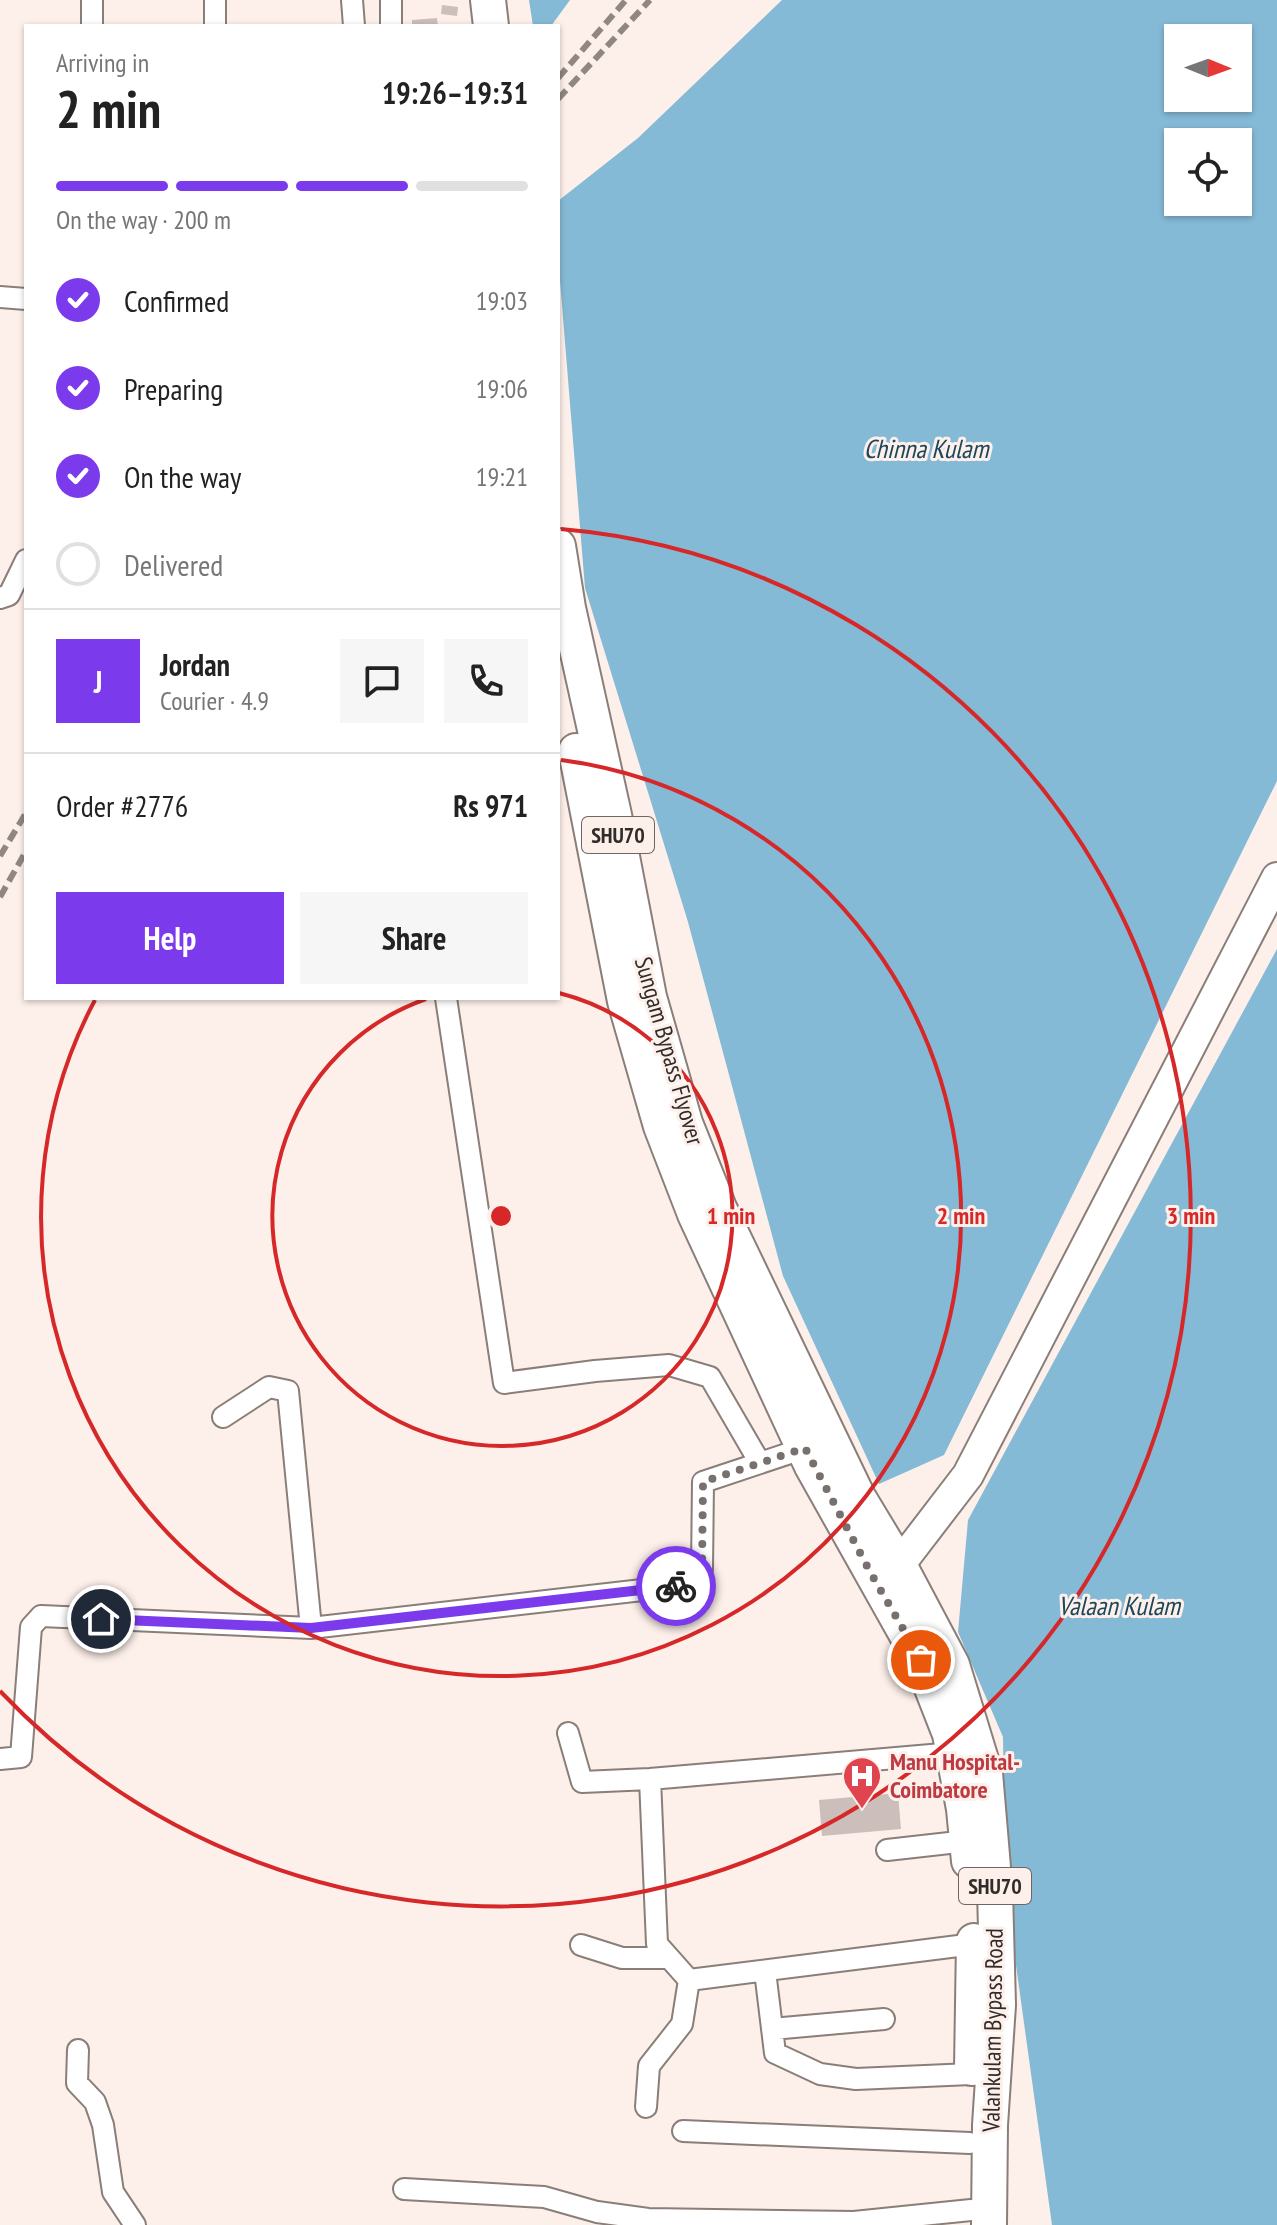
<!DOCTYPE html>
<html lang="en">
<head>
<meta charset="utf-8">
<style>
	:root { --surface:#fff; --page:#f6f6f6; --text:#222; --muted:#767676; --line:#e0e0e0; --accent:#7c3aed }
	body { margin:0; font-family:"PT Sans Narrow",sans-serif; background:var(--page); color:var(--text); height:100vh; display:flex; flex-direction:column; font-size:30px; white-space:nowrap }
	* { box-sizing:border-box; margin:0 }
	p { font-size:26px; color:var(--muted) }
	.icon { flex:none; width:44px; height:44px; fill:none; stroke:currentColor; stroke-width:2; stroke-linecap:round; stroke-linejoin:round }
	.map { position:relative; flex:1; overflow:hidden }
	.sheet { position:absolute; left:24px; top:24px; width:536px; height:976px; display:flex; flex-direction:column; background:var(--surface); border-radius:0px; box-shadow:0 2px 6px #0004 }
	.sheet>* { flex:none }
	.needle { width:52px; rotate:91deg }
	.buttons { position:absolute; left:1164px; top:24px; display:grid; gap:16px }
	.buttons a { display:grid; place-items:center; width:88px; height:88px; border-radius:0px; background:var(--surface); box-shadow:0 2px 6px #0004; font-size:40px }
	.pin { position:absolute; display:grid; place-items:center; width:68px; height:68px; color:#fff; margin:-34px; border:4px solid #fff; border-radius:50%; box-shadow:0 2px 8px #0007 }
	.courier { position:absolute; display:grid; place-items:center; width:80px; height:80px; margin:-40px; border:6px solid #7c3aed; border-radius:50%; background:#fff; color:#222; box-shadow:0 2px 10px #0007 }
	.summary em { font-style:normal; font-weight:800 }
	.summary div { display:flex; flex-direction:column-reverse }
	.summary { display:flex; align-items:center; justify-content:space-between; height:136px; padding:0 32px }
	h1 { font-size:52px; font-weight:800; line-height:60px }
	.bar { display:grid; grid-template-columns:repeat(4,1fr); gap:12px 8px; align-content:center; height:96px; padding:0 32px }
	.bar i { height:10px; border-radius:6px; background:var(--line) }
	.bar .active { background:var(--accent) }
	.bar p { grid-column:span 4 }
	.line { display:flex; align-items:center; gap:20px; padding:0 32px; border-top:2px solid var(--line) }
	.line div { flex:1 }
	.round { display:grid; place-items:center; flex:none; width:84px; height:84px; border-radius:0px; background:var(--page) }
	ol { padding:0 32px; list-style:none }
	li { display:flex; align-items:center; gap:24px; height:88px }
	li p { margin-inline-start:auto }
	li .icon { padding:8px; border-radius:50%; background:var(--accent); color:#fff; stroke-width:4 }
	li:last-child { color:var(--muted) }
	li i { width:44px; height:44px; border:4px solid var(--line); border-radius:50% }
	.primary-button { display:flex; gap:16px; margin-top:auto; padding:16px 32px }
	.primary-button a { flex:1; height:92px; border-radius:0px; background:var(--accent); color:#fff; font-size:32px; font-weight:800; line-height:92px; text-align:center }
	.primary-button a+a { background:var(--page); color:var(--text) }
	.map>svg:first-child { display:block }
</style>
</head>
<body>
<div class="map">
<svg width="1277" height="2225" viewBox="0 0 1277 2225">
	<rect width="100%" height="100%" fill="#fdefe9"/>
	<path fill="#85bad6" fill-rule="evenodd" d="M 529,0 L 570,0 L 551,26 L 533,26 Z
		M 782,0 L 1277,0 L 1277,781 L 944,1455 L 879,1484 L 783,1276 L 688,922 L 585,588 L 558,256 L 558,201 L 638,138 ZM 1238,38 L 1238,98 L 1178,98 L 1178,38 ZM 1238,142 L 1238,202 L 1178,202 L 1178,142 Z
		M 1277,949 L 1277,2225 L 1052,2225 L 1005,1886 L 1003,1737 L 958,1632 L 968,1520 Z"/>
	<path fill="#ccbebb" d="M 442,5 L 458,7 L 457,16 L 441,14 Z
		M 437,18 L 438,26 L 412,26 L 412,20 Z
		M 898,1793 L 901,1829 L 822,1836 L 819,1800 Z"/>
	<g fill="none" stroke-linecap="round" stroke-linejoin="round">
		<defs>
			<path id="street" d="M 352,0 L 354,26
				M 92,26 L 92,0
				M 215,26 L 215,0
				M 391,26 L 391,0
				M 0,297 L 26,299
				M 0,598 L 9,595 L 26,560
				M 446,998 L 504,1383 L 595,1371 L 669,1365 L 710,1377 L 760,1463
				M 223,1417 L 269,1387 L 288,1391 L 311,1628
				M 568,1733 L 582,1782 L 650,1779 L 954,1753
				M 0,1759 L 21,1757 L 31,1627 L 41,1616 L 311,1628 L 686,1585 L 702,1569 L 703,1482 L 805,1448
				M 650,1779 L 657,1944 L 689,1980
				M 887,1850 L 967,1841
				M 581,1945 L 622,1958 L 669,1958
				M 765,1971 L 775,2053 L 820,2074 L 856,2079 L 971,2074
				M 772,2029 L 884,2019
				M 78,2050 L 77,2083 L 95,2102 L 103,2125 L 113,2192 L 135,2225
				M 646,2107 L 649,2066 L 682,2024 L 689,1980 L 974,1944
				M 683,2131 L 970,2143
				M 404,2189 L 544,2197 L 597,2212 L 648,2219 L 854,2222 L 971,2210"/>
			<path id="secondary" d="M 883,1577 L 899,1565 L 968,1475 L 1277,878"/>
			<path id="primary" d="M 488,0 L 491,26
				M 558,546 L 568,608 L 614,815 L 649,997 L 685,1123 L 719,1208 L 858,1497 L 899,1565 L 952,1665 L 985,1773 L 995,1891 L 998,2005 L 990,2125 L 989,2225
				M 576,751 L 625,1001 L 661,1126 L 695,1214 L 812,1466 L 921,1660 L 950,1734 L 964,1809 L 969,1861
				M 972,2068 L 974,1941"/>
		</defs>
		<use href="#street" stroke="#8a7e78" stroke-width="24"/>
		<use href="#secondary" stroke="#8a7e78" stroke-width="34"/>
		<use href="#primary" stroke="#8a7e78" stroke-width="38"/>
		<use href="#street" stroke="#fff" stroke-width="20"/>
		<use href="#secondary" stroke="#fff" stroke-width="30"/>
		<use href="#primary" stroke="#fff" stroke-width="34"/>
		<path stroke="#908783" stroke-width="6" stroke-dasharray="12 6" stroke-linecap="butt" d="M 558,78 L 626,0
			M 558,99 L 650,0
			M 0,856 L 26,813
			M 0,897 L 26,851"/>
	</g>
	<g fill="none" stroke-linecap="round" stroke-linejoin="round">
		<path stroke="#78706d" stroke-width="8" stroke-dasharray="0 14.4" d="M 676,1586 L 686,1585 L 702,1569 L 703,1482 L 805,1448 L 869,1570 L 921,1660"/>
		<path stroke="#7c3aed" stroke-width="10" d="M 101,1619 L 311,1628 L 676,1586"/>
	</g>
	<g fill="none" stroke="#d62828" stroke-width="4">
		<path d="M559 993A230 230 0 1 1 426 999"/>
		<path d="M561 760A460 460 0 1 1 95 1000"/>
		<path d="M561 529A690 690 0 1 1 0 1691"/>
	</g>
	<defs>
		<symbol id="hospital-pin" viewBox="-11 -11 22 30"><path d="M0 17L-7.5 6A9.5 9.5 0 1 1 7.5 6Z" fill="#e0444e" stroke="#fdefe9"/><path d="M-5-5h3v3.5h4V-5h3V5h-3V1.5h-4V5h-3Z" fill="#fff"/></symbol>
	</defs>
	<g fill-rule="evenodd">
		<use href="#hospital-pin" x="840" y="1754" width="44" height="60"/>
	</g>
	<g text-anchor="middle" stroke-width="6" stroke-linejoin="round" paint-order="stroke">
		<g fill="#fdefe9" stroke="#6e6663" stroke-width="2">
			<rect x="582" y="817" width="72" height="36" rx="6"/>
			<rect x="959" y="1868" width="72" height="36" rx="6"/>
		</g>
		<g font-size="22" font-weight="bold" fill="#312c2a">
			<text x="618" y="843">SHU70</text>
			<text x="995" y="1894">SHU70</text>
		</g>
		<g font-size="24" fill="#312c2a" stroke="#fdefe9">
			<text transform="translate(669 1051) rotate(74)" y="8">Sungam Bypass Flyover</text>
			<text transform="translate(993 2030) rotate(-89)" y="8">Valankulam Bypass Road</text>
		</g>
		<g font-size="24" font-weight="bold" fill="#be3a42" stroke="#fdefe9" text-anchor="start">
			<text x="890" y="1770">Manu Hospital-<tspan x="890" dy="28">Coimbatore</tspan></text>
		</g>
		<g font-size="26" font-style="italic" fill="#1c485c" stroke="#fdefe9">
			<text x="926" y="458">Chinna Kulam</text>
			<text x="1119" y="1615">Valaan Kulam</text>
		</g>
	</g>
	<circle cx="501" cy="1216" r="12" fill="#d62828" stroke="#fdefe9" stroke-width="4"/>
	<g font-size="24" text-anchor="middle" font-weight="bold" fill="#d62828" stroke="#fdefe9" stroke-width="6" stroke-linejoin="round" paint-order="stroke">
		<text x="731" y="1224">1 min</text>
		<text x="961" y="1224">2 min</text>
		<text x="1191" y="1224">3 min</text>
	</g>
</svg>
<div class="buttons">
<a><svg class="needle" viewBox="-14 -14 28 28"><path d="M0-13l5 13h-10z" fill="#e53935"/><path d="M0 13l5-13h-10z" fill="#767676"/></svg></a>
<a><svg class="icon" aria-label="locate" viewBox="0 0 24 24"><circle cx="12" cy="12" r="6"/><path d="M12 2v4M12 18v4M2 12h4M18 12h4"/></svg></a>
</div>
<div class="pin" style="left:921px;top:1660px;background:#ea580c"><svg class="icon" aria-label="bag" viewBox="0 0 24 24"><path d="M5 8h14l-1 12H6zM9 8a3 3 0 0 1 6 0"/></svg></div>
<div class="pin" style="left:101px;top:1619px;background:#1f2937"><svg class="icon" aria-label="home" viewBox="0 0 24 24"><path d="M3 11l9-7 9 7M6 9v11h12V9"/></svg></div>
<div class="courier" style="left:676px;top:1586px"><svg class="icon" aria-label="bike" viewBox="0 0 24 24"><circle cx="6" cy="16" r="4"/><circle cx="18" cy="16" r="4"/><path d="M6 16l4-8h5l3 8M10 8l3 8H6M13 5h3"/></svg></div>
<section class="sheet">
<div class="summary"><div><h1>2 min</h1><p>Arriving in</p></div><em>19:26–19:31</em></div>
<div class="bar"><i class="active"></i><i class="active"></i><i class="active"></i><i></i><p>On the way · 200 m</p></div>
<ol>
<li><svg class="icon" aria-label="check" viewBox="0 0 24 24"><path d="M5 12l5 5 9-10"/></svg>Confirmed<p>19:03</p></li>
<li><svg class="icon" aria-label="check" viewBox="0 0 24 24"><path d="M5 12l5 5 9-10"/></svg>Preparing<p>19:06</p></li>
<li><svg class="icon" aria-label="check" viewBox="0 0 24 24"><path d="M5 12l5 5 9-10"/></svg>On the way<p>19:21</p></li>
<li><i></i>Delivered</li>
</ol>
<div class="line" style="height:144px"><b class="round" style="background:var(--accent);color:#fff">J</b><div><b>Jordan</b><p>Courier · 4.9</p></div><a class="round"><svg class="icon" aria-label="chat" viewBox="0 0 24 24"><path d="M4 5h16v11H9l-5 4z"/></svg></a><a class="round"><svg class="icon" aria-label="phone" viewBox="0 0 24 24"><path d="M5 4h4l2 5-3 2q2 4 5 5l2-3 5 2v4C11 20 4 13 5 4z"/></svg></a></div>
<div class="line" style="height:104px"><div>Order #2776</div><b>Rs 971</b></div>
<div class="primary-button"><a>Help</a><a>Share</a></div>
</section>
</div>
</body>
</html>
